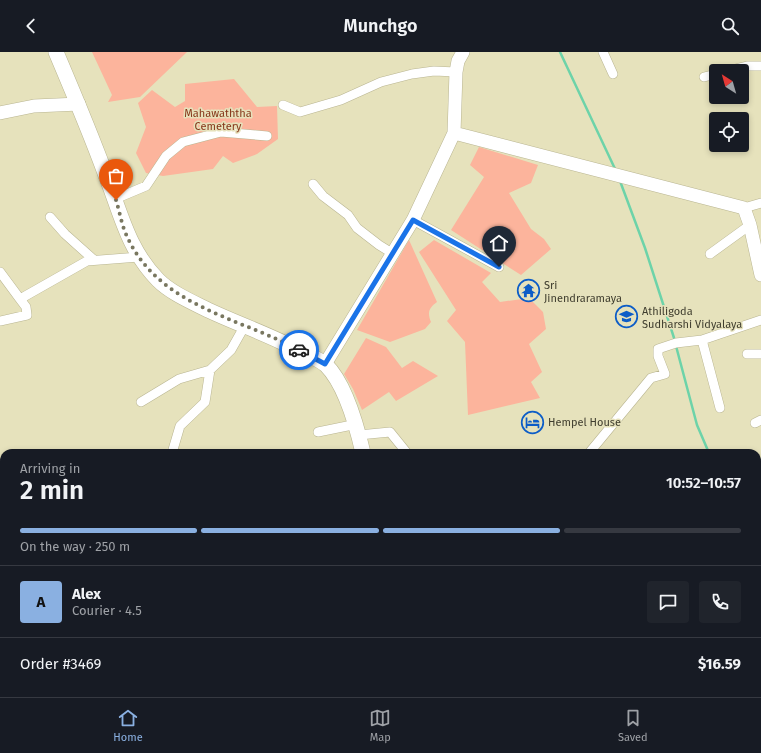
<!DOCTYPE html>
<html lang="en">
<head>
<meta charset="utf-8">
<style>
	:root { --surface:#171b24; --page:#20242c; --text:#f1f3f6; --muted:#9ea1a6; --line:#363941; --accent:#8ab0e1 }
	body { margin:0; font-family:"Fira Sans",sans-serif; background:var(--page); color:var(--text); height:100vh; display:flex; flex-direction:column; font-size:15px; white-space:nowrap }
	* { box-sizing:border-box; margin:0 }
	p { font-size:13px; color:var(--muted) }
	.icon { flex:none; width:22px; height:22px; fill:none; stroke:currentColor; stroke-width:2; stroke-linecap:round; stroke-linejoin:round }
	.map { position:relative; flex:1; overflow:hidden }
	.panel { position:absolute; left:0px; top:397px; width:761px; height:248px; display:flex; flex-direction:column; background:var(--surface); border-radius:12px 12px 0 0; box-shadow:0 2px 6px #0003 }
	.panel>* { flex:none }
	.needle { width:26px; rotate:323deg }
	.tools { position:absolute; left:709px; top:12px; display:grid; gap:8px }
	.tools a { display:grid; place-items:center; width:40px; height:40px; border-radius:4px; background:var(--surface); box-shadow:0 2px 6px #0003; font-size:20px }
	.pin { position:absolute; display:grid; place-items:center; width:34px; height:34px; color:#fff; margin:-41px -17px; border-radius:50% 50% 50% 0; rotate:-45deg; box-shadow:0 0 4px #0007 }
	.pin .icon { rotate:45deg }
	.courier { position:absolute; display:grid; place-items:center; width:40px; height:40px; margin:-20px; border:3px solid #1a73e8; border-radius:50%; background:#fff; color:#222; box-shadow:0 1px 5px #0007 }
	.overview em { font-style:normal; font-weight:600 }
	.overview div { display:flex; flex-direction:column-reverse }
	.overview { display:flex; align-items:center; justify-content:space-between; height:68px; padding:0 20px }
	h1 { font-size:26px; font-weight:600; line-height:30px }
	.bar { display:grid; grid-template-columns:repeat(4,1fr); gap:6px 4px; align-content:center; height:48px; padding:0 20px }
	.bar i { height:5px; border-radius:3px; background:var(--line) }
	.bar .on { background:var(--accent) }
	.bar p { grid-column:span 4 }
	.line { display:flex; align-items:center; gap:10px; padding:0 20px; border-top:1px solid var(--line) }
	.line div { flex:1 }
	.round { display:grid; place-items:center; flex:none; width:42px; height:42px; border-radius:4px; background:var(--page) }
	header { display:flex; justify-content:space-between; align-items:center; height:52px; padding:0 20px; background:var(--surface); font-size:18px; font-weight:600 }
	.dock { display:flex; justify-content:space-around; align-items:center; height:56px; border-top:1px solid var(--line); background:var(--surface); font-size:11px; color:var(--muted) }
	.dock a { display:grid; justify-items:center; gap:2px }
	.dock .on { color:var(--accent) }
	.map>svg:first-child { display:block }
</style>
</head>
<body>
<header><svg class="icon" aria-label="back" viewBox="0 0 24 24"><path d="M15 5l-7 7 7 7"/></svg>Munchgo<svg class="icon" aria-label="search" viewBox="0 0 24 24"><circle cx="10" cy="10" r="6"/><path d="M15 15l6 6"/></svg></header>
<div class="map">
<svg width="761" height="645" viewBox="0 0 761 645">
	<rect width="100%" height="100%" fill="#e6e2bc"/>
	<path fill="#fcb49c" d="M 92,0 L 187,0 L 140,45 L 108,50 L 112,43 Z
		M 234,27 L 257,55 L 277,54 L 278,87 L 257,102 L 233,111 L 223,104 L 213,117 L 163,124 L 146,121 L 136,101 L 146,75 L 138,51 L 152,38 L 175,55 L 185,49 L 185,32 Z
		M 479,95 L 538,113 L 531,131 L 509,141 L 531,177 L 544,187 L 551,197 L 521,223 L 451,178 L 484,125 L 470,113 Z
		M 409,188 L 437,250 C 429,256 427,260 431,270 L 425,277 L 390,290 L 357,278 Z
		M 434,188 L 491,221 L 482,230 L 500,250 L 529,246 L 543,260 L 546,277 L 529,292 L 542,320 L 531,330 L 540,346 L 468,363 L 465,290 L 447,269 L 456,258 L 419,200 Z
		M 366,286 L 386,295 L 402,316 L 413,309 L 438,324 L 396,349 L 389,340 L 362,358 L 353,337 L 344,322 Z"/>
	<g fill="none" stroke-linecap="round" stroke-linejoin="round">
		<path stroke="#6dd3a9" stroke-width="2.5" d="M 560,0 L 616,119
			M 620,129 L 645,196 L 675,289
			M 676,294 L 697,373 L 709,401
			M 0,554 L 4,546"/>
		<path stroke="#6dd3a9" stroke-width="14" d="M 740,641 L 741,645"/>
		<defs>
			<path id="street" d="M 603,0 L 613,22
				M 727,19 L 747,14 L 761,14
				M 704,25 L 716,22
				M 283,53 L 300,60 L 341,48 L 381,30 L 412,22 L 434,19 L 456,20
				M 313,132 L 323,144 L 348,163 L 357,176 L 379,193 L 392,201
				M 115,147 L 146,134 L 166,104 L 183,90 L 221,80 L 267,84
				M 744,156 L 761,151
				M 50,165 L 65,182 L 94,208
				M 413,168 L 499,215
				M 710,202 L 750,173
				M 0,220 L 20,247 L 87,209 L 139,205
				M 0,269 L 27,263 L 26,255 L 20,247
				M 702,288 L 720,356
				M 747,302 L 761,302
				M 141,350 L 179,327 L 210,318 L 231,298 L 244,275
				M 755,371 L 761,368
				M 318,380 L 357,372
				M 359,383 L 390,380 L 407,401
				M 172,401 L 180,374 L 205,350 L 210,318
				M 589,401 L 651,326 L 665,322 L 658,304 L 658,297 L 676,291 L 702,288 L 761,268
				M 757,484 L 761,482
				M 0,523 L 4,519
				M 0,608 L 4,605
				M 243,641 L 247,645
				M 404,641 L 420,643 L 423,641
				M 594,641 L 598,645
				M 34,645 L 40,641
				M 617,645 L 621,641
				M 651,645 L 656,641"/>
			<path id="secondary" d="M 0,61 L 34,54 L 79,52
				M 454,81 L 744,156 L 750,173 L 761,223
				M 325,312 L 413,168 L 454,81 L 456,20 L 458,9 L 463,0"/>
			<path id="primary" d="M 56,0 C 73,40 90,80 105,121 C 121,161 127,196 158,228 C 171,241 192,250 208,258 C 240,273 273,284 304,301 C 311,304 320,308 326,313 C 345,332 357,375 363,401
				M 391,645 L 392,641"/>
		</defs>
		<use href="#street" stroke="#b9b591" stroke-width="10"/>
		<use href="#secondary" stroke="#b9b591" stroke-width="14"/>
		<use href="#primary" stroke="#b9b591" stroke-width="16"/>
		<use href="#street" stroke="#fff" stroke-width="9"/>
		<use href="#secondary" stroke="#fff" stroke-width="13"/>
		<use href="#primary" stroke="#fff" stroke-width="15"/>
	</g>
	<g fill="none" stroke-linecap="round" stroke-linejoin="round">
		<path stroke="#797760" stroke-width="4" stroke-dasharray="0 7.2" d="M 116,148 C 119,158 121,169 125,180 C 156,254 236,264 299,298"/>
		<path stroke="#1a73e8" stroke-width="5" d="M 299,298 L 325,312 L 413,168 L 499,215"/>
	</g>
	<defs>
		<symbol id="temple-ring" viewBox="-11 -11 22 22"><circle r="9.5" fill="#e6e2bc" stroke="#0d5dc7" stroke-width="1.5"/><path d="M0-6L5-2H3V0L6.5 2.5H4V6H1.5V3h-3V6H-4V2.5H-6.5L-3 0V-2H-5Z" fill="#0d5dc7"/></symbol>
		<symbol id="school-ring" viewBox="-11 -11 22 22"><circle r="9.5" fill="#e6e2bc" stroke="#0d5dc7" stroke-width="1.5"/><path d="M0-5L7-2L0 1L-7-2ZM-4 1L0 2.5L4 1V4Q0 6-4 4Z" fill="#0d5dc7"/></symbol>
		<symbol id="hotel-ring" viewBox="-11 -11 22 22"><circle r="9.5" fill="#e6e2bc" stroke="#0d5dc7" stroke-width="1.5"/><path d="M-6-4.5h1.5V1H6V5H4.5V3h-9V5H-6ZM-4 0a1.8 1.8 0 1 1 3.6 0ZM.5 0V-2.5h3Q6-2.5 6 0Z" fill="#0d5dc7"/></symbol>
	</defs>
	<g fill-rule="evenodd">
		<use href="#temple-ring" x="516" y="226" width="25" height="25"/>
		<use href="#school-ring" x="614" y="252" width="25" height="25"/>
		<use href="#hotel-ring" x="520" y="358" width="25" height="25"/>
	</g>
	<g text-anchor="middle" stroke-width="3" stroke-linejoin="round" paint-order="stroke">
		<g font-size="11" fill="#86371a" stroke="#e6e2bc">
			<text x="218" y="65">Mahawaththa<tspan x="218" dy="13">Cemetery</tspan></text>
		</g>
		<g font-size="11" fill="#3f3d2e" stroke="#e6e2bc" text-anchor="start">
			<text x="544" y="237">Sri<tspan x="544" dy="13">Jinendraramaya</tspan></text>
			<text x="642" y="263">Athiligoda<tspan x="642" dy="13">Sudharshi Vidyalaya</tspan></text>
			<text x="548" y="374">Hempel House</text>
		</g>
	</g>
</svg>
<div class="tools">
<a><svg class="needle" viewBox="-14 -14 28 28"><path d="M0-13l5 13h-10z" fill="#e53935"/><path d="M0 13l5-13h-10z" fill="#9ea1a6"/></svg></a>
<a><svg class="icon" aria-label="locate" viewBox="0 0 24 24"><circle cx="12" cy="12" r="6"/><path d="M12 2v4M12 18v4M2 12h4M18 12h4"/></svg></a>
</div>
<div class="pin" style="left:116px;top:148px;background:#ea580c"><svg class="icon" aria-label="bag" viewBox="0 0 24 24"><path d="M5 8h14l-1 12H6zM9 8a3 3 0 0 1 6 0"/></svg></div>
<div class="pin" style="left:499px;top:215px;background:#1f2937"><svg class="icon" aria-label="home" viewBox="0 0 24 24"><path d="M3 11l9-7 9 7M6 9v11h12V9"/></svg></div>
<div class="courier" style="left:299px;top:298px"><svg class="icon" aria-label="car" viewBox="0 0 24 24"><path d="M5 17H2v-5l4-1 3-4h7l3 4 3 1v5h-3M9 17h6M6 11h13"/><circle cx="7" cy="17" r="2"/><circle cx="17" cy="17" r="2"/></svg></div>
<section class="panel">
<div class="overview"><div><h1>2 min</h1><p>Arriving in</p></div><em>10:52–10:57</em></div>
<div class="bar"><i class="on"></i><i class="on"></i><i class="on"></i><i></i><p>On the way · 250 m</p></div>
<div class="line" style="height:72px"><b class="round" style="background:var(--accent);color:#111">A</b><div><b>Alex</b><p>Courier · 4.5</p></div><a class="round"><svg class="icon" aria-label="chat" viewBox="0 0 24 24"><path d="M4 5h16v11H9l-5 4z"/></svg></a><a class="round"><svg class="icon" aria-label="phone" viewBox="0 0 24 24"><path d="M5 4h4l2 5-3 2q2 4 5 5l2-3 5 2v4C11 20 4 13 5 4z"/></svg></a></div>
<div class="line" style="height:52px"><div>Order #3469</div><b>$16.59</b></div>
</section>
</div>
<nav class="dock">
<a class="on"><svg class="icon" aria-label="home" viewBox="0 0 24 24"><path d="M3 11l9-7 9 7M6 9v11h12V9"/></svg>Home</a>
<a><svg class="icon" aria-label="map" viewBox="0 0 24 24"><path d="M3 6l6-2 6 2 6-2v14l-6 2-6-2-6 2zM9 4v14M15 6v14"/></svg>Map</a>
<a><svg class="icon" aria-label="saved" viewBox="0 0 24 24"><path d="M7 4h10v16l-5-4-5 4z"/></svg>Saved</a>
</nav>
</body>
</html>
